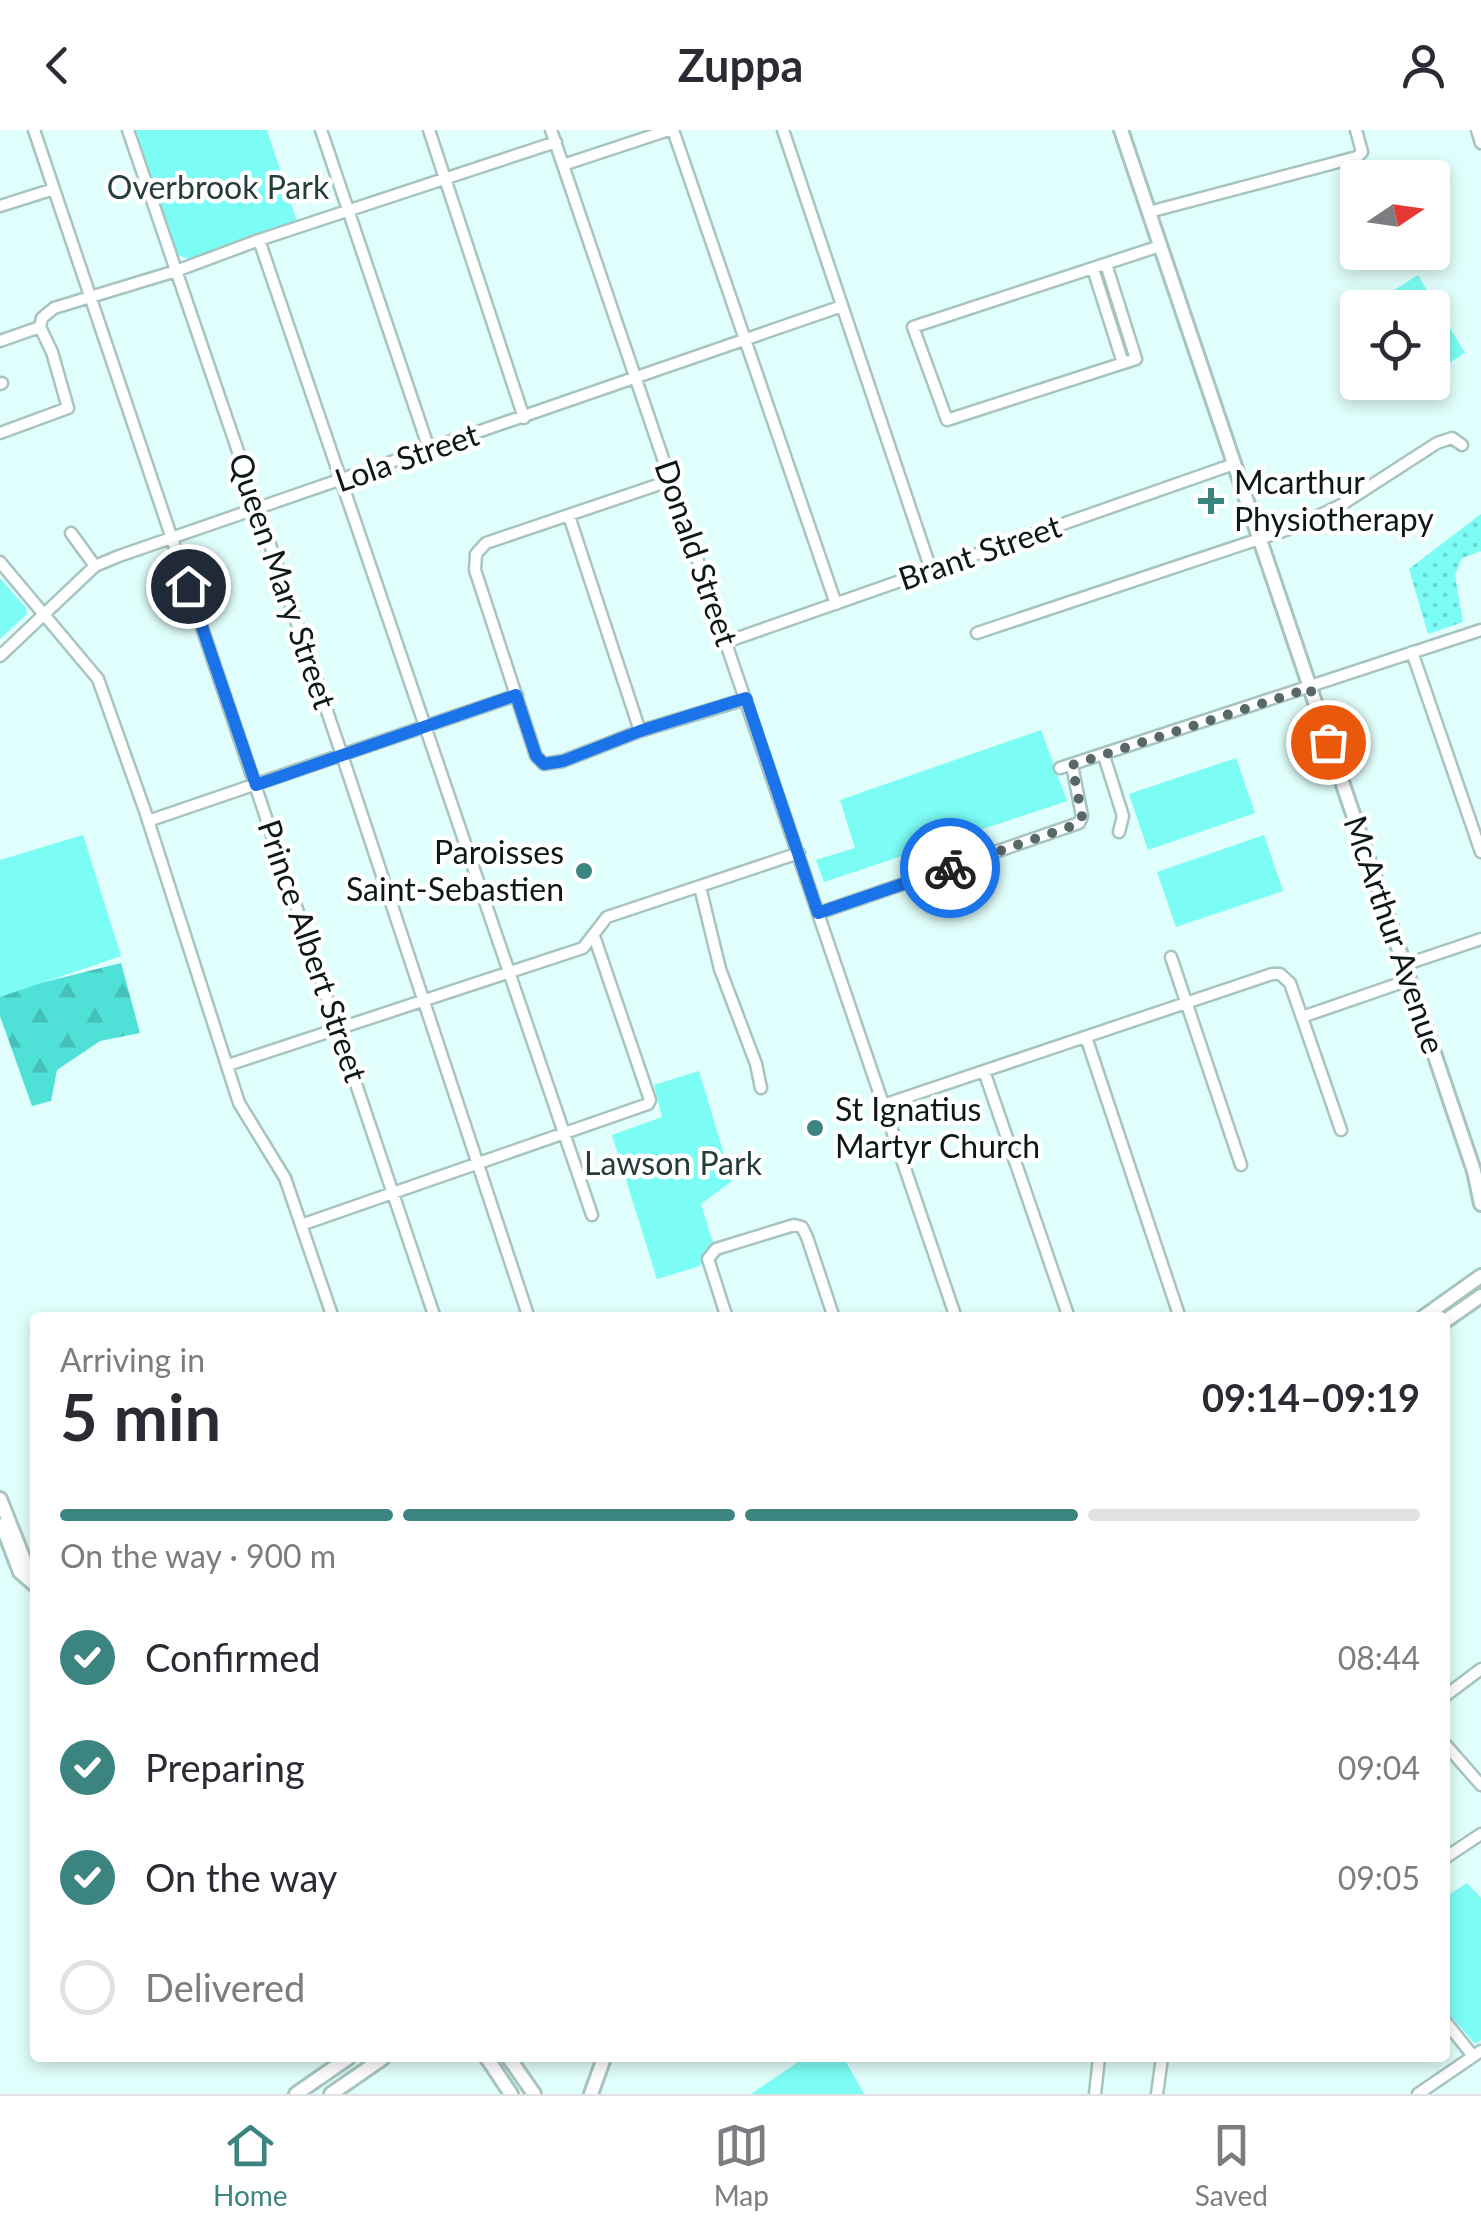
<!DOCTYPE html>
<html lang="en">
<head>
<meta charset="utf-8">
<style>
	:root { --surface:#fff; --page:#f2f2f3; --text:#2b2b33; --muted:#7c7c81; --line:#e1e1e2; --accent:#3c8480 }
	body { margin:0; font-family:Lato,sans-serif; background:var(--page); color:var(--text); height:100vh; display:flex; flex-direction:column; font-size:38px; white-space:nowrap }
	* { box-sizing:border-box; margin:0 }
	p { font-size:32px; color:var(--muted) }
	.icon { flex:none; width:55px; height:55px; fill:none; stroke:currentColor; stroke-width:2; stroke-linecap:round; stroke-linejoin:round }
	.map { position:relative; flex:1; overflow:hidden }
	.panel { position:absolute; left:30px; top:1182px; width:1420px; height:750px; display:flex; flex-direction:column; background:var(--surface); border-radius:10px; box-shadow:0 5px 15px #0003 }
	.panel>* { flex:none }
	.needle { width:65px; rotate:77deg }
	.buttons { position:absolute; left:1340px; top:30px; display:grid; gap:20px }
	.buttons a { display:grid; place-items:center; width:110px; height:110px; border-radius:10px; background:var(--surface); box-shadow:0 5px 15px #0003; font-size:50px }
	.pin { position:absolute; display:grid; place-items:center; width:85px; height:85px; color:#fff; margin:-42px; border:5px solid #fff; border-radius:50%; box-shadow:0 2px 10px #0007 }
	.courier { position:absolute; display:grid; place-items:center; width:100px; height:100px; margin:-50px; border:8px solid #1a73e8; border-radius:50%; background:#fff; color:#222; box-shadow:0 2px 12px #0007 }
	.head em { font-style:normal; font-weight:700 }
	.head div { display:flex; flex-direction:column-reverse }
	.head { display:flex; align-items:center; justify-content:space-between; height:170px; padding:0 30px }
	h1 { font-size:65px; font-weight:700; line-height:75px }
	.bar { display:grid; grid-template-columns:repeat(4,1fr); gap:15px 10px; align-content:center; height:120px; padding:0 30px }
	.bar i { height:12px; border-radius:8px; background:var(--line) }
	.bar .active { background:var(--accent) }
	.bar p { grid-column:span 4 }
	ol { padding:0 30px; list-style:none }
	li { display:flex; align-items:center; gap:30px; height:110px }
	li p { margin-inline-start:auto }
	li .icon { padding:10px; border-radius:50%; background:var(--accent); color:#fff; stroke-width:4 }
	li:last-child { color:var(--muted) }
	li i { width:55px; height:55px; border:5px solid var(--line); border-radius:50% }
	header { display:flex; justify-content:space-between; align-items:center; height:130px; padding:0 30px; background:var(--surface); font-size:45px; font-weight:700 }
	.menu { display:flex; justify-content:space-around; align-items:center; height:140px; border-top:2px solid var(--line); background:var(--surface); font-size:28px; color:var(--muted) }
	.menu a { display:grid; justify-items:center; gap:5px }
	.menu .active { color:var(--accent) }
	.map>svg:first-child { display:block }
</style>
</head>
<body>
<header><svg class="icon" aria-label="back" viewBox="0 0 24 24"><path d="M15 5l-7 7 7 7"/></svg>Zuppa<svg class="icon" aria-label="person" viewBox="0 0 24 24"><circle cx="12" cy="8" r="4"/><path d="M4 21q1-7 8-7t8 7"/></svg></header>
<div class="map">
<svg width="1481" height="1964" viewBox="0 0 1481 1964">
	<defs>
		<pattern id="grass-dots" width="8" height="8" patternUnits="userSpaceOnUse" patternTransform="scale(2.5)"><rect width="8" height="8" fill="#7bfcf4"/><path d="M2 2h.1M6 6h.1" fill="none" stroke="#69d7d0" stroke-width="1.8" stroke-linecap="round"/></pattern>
		<pattern id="forest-firs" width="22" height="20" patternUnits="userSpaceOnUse" patternTransform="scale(2.5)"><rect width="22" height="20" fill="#4fe0d8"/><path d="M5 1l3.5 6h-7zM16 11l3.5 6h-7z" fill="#44bfb9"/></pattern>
	</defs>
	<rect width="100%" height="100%" fill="#e0fefb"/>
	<path fill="url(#grass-dots)" d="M 1481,384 L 1481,421 L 1462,428 L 1455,445 L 1463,492 L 1428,504 L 1409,439 Z"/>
	<path fill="url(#forest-firs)" d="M 121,833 L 140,903 L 100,911 L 57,940 L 51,971 L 32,976 L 0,886 L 0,863 Z"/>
	<path fill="#7bfcf4" d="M 136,0 L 267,0 L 297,92 L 189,129 L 178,125 Z
		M 1418,145 L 1436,175 L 1433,178 L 1367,177 Z
		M 1447,193 L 1465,223 L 1433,243 L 1433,202 Z
		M 0,448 L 26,478 L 27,484 L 0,509 Z
		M 1041,600 L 1067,671 L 824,752 L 816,730 L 855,718 L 840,670 Z
		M 1236,628 L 1255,683 L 1148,720 L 1129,664 Z
		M 83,705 L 121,826 L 0,867 L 0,730 Z
		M 1264,705 L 1283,761 L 1176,797 L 1157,742 Z
		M 699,941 L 732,1051 L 701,1074 L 713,1113 L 700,1136 L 657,1149 L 612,1005 L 662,987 L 654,955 Z
		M 1467,1753 L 1481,1768 L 1481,1910 L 1475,1914 L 1445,1879 L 1445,1767 Z
		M 804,1928 L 844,1928 L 864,1964 L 751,1964 Z"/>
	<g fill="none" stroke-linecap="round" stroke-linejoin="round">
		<defs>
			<path id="minor" d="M 34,0 L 435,1188
				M 128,0 L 342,625 L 529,1188
				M 321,0 L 429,319
				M 429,0 L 524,288
				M 551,0 L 956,1188
				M 673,0 L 836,474
				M 783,0 L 931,440
				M 1477,0 L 1481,13
				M 563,35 L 669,0
				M 0,76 L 54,59
				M 1149,82 L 1357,27 L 1362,22 L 1356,0
				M 259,110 L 592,1085
				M 1106,134 L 1136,229 L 947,290 L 913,197 L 1160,116
				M 1093,139 L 1123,233
				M 0,211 L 40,197 L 42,188 L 54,178 L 176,141 L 259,110 L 556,12
				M 0,254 L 2,253
				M 0,303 L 68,278 L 52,222 L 40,197
				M 672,350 L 486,413 L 476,424 L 475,440 L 536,626 L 544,634 L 563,631 L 640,601 L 746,569
				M 569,386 L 640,601
				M 71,403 L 95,436
				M 0,432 L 98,549 L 145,681 L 239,973 L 285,1048 L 333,1188
				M 977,503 L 1295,397 L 1341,375 L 1437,313 L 1452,308 L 1462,315
				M 726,512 L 1234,334
				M 1412,522 L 1481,722
				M 0,526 L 95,436 L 119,426 L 842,176
				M 1104,626 L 1123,686 L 1119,702
				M 1060,638 L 1481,500
				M 148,691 L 517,565
				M 700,757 L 720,839 L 756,934 L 761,958
				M 819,783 L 1079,693 L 1082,686 L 1072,635
				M 1171,827 L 1241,1035
				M 1404,835 L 1481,809
				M 1302,887 L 1409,850
				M 1086,907 L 1180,1188
				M 228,935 L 583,818 L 607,787 L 799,723
				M 984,941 L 1069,1188
				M 883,975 L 1272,844 L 1280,844 L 1290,853 L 1341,1000
				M 301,1095 L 648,974 L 650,970 L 594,806
				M 727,1188 L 708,1129 L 716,1119 L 794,1095 L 802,1097 L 807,1107 L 834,1188
				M 1445,1566 L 1481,1539
				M 1445,1614 L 1481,1655
				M 1445,1728 L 1481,1704
				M 1445,1891 L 1473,1926
				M 1095,1964 L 1099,1928
				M 1157,1964 L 1162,1928
				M 1418,1964 L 1481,1921"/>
			<path id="major" d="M 1121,0 L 1474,1041 L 1481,1074
				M 1422,1188 L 1481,1146
				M 1445,1191 L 1481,1166
				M 0,1369 L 25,1432 L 35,1442
				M 2,1395 L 20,1442 L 35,1455
				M 487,1928 L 511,1964
				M 509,1928 L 534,1964
				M 296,1964 L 348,1928
				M 331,1964 L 383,1928
				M 591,1964 L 604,1928"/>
		</defs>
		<use href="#minor" stroke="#a7c4c1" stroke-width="15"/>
		<use href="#major" stroke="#a7c4c1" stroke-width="18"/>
		<use href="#minor" stroke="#fff" stroke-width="10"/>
		<use href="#major" stroke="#fff" stroke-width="12"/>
	</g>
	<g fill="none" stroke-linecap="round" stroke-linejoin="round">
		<path stroke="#586867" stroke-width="10" stroke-dasharray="0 18" d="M 950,738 L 1078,694 L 1082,686 L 1072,635 L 1310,558 L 1328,612"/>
		<path stroke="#1a73e8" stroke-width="12" d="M 188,456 L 256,655 L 516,565 L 536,626 L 544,634 L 563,631 L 640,601 L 746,568 L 818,783 L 950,738"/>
	</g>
	<g fill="#3c8480" stroke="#fff" stroke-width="4">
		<path d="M1206 356h10v10h10v10h-10v10h-10v-10h-10v-10h10z"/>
		<circle cx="584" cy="741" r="10"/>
		<circle cx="815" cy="998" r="10"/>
	</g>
	<g text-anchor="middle" stroke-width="9" stroke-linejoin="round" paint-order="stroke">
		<g font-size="32" fill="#253e3c" stroke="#fff">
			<text x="218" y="69">Overbrook Park</text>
			<text x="673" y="1045">Lawson Park</text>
		</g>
		<g font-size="32" fill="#0e1817" stroke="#fff">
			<text transform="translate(407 328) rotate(-19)" y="11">Lola Street</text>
			<text transform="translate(696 423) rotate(71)" y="11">Donald Street</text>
			<text transform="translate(980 423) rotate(-19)" y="11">Brant Street</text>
			<text transform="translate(282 451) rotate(71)" y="11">Queen Mary Street</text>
			<text transform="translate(1394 805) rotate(71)" y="11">McArthur Avenue</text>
			<text transform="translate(312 821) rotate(71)" y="11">Prince Albert Street</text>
		</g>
		<g font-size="32" fill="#0e1817" stroke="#fff" text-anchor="start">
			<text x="1234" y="364">Mcarthur<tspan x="1234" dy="37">Physiotherapy</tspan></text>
			<text x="564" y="734" text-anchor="end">Paroisses<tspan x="564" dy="37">Saint-Sebastien</tspan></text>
			<text x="835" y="991">St Ignatius<tspan x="835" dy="37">Martyr Church</tspan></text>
		</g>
	</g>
</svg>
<div class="buttons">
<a><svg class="needle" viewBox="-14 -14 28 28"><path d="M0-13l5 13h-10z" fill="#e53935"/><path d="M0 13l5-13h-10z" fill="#7c7c81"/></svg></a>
<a><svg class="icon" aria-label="locate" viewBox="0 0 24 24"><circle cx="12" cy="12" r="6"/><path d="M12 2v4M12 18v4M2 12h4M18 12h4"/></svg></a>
</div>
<div class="pin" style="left:1328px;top:612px;background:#ea580c"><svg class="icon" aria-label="bag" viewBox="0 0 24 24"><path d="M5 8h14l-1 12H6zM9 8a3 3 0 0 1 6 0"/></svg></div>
<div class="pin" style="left:188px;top:456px;background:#1f2937"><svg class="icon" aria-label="home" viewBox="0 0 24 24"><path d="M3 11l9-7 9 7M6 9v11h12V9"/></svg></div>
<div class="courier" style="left:950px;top:738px"><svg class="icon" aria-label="bike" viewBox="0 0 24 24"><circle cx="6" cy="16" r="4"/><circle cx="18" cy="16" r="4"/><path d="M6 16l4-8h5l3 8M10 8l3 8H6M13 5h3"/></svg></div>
<section class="panel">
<div class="head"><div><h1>5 min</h1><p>Arriving in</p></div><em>09:14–09:19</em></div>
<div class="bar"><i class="active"></i><i class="active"></i><i class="active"></i><i></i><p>On the way · 900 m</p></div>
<ol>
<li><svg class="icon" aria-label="check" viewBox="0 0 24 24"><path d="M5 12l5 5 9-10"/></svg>Confirmed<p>08:44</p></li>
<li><svg class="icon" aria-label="check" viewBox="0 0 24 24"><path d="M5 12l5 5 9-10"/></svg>Preparing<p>09:04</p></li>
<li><svg class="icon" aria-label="check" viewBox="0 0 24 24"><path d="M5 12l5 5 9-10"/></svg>On the way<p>09:05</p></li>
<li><i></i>Delivered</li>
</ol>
</section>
</div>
<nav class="menu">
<a class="active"><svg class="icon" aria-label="home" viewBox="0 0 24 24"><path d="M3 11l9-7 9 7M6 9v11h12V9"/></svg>Home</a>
<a><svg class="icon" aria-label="map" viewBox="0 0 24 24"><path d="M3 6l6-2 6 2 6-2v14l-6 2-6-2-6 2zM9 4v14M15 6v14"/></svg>Map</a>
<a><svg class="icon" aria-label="saved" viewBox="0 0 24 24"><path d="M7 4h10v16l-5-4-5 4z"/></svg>Saved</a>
</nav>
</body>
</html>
